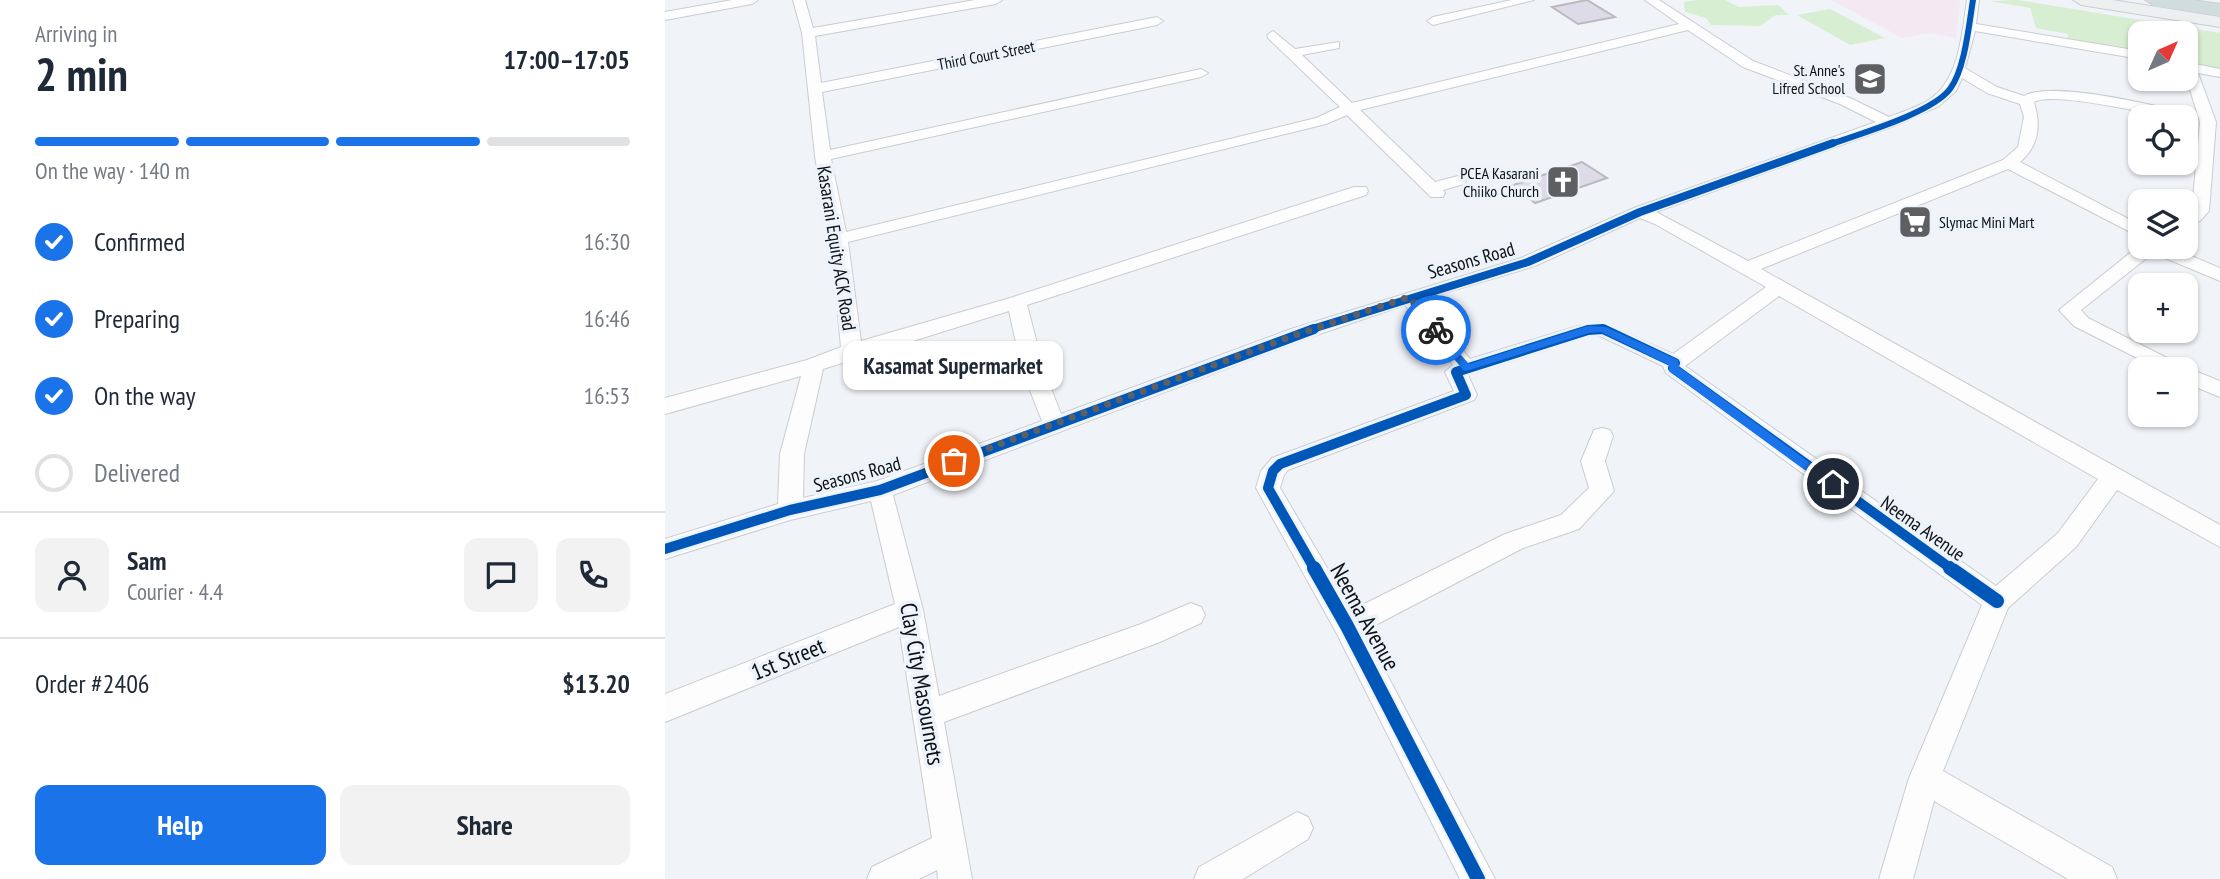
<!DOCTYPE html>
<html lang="en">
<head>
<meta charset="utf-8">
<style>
	:root { --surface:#fff; --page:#f2f2f3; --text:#1f2937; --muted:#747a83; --line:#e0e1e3; --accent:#1a73e8 }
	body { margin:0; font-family:"PT Sans Narrow",sans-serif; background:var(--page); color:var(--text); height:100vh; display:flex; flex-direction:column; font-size:26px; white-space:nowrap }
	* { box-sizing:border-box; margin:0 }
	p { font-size:23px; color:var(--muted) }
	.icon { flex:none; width:38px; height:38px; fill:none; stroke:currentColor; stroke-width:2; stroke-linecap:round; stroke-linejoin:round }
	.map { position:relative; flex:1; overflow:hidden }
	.drawer { display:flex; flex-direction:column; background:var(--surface); width:665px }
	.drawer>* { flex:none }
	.needle { width:46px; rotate:45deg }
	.controls { position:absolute; left:1463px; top:21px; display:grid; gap:14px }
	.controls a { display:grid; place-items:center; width:70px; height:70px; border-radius:14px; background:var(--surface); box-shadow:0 2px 5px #0004; font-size:35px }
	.pin { position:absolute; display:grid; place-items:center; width:60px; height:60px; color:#fff; margin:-30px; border:4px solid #fff; border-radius:50%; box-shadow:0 2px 7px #0007 }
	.courier { position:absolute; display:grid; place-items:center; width:70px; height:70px; margin:-35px; border:5px solid #1a73e8; border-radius:50%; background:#fff; color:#222; box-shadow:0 2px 9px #0007 }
	.bubble { position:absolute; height:49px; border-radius:14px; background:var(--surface); box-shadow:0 2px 5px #0004; font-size:23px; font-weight:800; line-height:49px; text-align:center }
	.overview em { font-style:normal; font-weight:800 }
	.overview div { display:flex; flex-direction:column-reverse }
	.overview { display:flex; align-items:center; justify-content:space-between; height:119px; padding:0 35px }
	h1 { font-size:46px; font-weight:800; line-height:52px }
	.bar { display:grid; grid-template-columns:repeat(4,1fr); gap:10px 7px; align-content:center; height:84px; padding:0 35px }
	.bar i { height:9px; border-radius:5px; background:var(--line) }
	.bar .on { background:var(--accent) }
	.bar p { grid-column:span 4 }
	.line { display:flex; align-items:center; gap:18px; padding:0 35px; border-top:2px solid var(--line) }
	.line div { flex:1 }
	.round { display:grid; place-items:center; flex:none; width:74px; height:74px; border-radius:14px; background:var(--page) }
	ol { padding:0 35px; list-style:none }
	li { display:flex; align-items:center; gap:21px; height:77px }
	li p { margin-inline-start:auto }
	li .icon { padding:7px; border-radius:50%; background:var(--accent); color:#fff; stroke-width:4 }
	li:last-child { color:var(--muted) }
	li i { width:38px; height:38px; border:4px solid var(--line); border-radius:50% }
	.action { display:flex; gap:14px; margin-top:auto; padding:14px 35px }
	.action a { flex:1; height:80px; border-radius:14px; background:var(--accent); color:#fff; font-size:28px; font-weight:800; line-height:80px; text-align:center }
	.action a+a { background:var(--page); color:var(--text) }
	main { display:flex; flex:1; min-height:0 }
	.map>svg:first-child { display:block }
</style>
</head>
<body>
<main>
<section class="drawer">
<div class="overview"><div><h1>2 min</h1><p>Arriving in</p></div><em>17:00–17:05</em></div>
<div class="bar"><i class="on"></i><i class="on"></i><i class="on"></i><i></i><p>On the way · 140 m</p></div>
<ol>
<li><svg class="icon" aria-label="check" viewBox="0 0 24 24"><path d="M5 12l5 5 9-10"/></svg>Confirmed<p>16:30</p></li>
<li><svg class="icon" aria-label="check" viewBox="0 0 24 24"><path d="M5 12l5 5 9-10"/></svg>Preparing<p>16:46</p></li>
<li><svg class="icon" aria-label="check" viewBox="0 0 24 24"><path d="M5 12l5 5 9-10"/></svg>On the way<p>16:53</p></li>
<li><i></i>Delivered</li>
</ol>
<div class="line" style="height:126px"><a class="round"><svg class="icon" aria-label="person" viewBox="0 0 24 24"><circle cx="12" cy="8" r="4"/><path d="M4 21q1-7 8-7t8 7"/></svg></a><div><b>Sam</b><p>Courier · 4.4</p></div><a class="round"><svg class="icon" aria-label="chat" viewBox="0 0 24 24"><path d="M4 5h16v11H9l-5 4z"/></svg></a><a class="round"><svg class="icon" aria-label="phone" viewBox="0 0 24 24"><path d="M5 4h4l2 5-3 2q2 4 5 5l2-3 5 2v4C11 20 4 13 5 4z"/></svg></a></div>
<div class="line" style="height:91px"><div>Order #2406</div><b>$13.20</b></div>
<div class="action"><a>Help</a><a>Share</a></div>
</section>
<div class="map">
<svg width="1555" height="879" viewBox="0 0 1555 879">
	<rect width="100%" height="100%" fill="#f0f3f8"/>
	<path fill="#f4e9f2" d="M 1166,0 L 1295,0 L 1291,38 L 1265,33 L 1237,38 Z"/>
	<path fill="#d8eed3" d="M 1031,0 L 1060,0 L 1074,7 L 1113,5 L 1124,15 L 1111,15 L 1095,26 L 1046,25 L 1041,18 L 1020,12 L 1019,2 Z
		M 1353,0 L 1555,33 L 1555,75 L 1521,64 L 1521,33 L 1475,33 L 1475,52 L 1402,40 L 1403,34 L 1371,28 L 1365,8 L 1325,1 Z
		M 1165,9 L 1220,38 L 1185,45 L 1132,15 Z"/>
	<path fill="#dedbe8" stroke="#bababe" stroke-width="2" d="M 922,0 L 950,17 L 913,24 L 887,7 Z
		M 917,162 L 942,178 L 870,203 L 848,185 Z"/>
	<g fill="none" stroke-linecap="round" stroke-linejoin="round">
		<defs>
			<path id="minor" d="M 67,0 L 93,0 L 87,4 L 0,20 L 0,12 Z
				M 128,0 L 140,0 L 148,28 L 310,0 L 337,0 L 331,4 L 150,36 L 156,83 L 492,17 L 498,21 L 492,25 L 157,92 L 165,150 L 536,69 L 543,73 L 536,77 L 166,159 L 181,232 L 651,118 L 675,107 L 603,38 L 602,35 L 608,31 L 630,49 L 674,42 L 674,48 L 637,55 L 687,103 L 1014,24 L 980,0 L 994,0 L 1088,61 L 1185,98 L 1224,117 C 1237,112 1253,107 1265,99 C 1295,79 1297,32 1302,0 L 1314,0 L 1311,24 L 1475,51 L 1475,59 L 1310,31 L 1300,68 L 1332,87 L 1359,96 C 1386,80 1493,106 1525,114 L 1527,117 L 1521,121 L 1521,117 C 1488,117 1389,90 1369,102 C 1376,126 1374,146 1355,162 L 1475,225 L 1475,237 L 1343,169 L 1096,269 L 1555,525 L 1555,547 L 1452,490 L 1411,547 L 1343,608 L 1278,771 L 1447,867 L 1452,879 L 1403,879 L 1269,801 L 1248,879 L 1214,879 L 1244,778 L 1317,605 L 1001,373 L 998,366 L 935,336 L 924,336 L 803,375 L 812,395 L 809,400 L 623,470 L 619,475 L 615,488 L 687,610 L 840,534 L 896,515 L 924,488 L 916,461 L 929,430 L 937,428 L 945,430 L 948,436 L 940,461 L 949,491 L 914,529 L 858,548 L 699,631 L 830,879 L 795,879 L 672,634 L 591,488 L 596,471 L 607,458 L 789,391 L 780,372 L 788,365 L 740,305 L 640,339 L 228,495 L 258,610 L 274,696 L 476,624 L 526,603 L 536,607 L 540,615 L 536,623 L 495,642 L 279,722 L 307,879 L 273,879 L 272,870 L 254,879 L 202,879 L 207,867 L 267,838 L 234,627 L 0,722 L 0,694 L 230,604 L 206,501 L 125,520 L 0,559 L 0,539 L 113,504 L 115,454 L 136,376 L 0,414 L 0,398 L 142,360 L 176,347 L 167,255 L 150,156 L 137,33 ZM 1023,30 L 1078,67 L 1175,104 L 1211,122 L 969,208 L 856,258 L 626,329 L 396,414 L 379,370 L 362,305 L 701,195 L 703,191 L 701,187 L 689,187 L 345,298 L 196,341 L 183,242 L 661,124 L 682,115 L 766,197 L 778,197 L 780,193 L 778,190 L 799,184 L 801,181 L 799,178 L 793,176 L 770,182 L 695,110 ZM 1297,78 L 1322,93 L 1355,104 L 1359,117 L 1353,147 L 1338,160 L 1083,261 L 991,212 L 1229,126 L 1274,106 L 1291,91 ZM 975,218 L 990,224 L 1101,287 L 1008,354 L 938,323 L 916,325 L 805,359 L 756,300 L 870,266 ZM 1114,296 L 1433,479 L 1393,533 L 1331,586 L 1020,366 ZM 344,311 L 357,370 L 377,421 L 212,481 L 138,498 L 139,454 L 158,369 Z
				M 847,0 L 869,0 L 768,25 L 762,21 L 768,17 Z
				M 1521,62 L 1555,69 L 1555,77 L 1533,73 L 1551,122 L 1544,211 L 1535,221 L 1521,223 L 1521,213 L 1527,210 L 1535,122 L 1521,77 Z
				M 1475,245 L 1505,247 L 1555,268 L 1555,281 L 1488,253 L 1416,310 L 1423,318 L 1520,367 L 1555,381 L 1555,397 L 1521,383 L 1521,369 L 1494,369 L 1409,326 L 1394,310 Z
				M 632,812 L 643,817 L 648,828 L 643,839 L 578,879 L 529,879 L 534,867 Z"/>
			<path id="secondary" d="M 1408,0 L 1448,0 L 1555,17 L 1555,27 L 1416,5 Z"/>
			<path id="trunk" d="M 1480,0 L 1528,0 L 1555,4 L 1555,16 L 1490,6 Z"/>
		</defs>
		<use href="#minor" stroke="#caccd0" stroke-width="2"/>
		<use href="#secondary" stroke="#caccd0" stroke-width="2"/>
		<use href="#trunk" stroke="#ced0d2" stroke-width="2"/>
		<use href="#minor" fill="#fdfdfe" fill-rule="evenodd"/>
		<use href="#secondary" fill="#edf0f1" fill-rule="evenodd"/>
		<use href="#trunk" fill="#d1dddc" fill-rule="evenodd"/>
		<defs>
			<path id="cycleway-far3" d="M 1163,145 C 1194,134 1267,113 1285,89 C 1300,69 1304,24 1308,0"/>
			<path id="cycleway-far2" d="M 644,330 L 863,262 L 975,212 L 1168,143
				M 922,330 L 941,330"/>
			<path id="cycleway-far1" d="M 0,549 L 125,510 L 215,490 L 649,329
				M 650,570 L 603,488 L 608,471 L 615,464 L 801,395 L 791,372 L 923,330 L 938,329 L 1010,363 L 1008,368 L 1288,570"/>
			<path id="cycleway" d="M 649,568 L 682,626 L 813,879
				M 1285,568 L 1332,601"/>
		</defs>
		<use href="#cycleway-far3" stroke="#ecf3fb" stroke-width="9"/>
		<use href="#cycleway-far2" stroke="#ecf3fb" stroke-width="11"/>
		<use href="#cycleway-far1" stroke="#ecf3fb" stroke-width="15"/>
		<use href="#cycleway" stroke="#ecf3fb" stroke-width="18"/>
		<use href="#cycleway-far3" stroke="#0057b8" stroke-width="6"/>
		<use href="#cycleway-far2" stroke="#0057b8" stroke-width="8"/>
		<use href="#cycleway-far1" stroke="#0057b8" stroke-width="10"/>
		<use href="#cycleway" stroke="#0057b8" stroke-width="14"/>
	</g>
	<path fill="#1a73e8" d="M 771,327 L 804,364 L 923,326 L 941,327 L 1013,360 L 1014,367 L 1174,484 L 1168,488 L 1163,487 L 1004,371 L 1004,365 L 936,332 L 924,333 L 801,371 L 798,370 L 768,333 L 766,330 Z"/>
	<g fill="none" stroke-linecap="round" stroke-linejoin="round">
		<path stroke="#5d5f63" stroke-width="7" stroke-dasharray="0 12.6" d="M 289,461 L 633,334 L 744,297 L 771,330"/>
	</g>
	<defs>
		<symbol id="school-square" viewBox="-11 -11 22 22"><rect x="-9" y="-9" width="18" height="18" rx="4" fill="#5d5f63" stroke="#ecf3fb"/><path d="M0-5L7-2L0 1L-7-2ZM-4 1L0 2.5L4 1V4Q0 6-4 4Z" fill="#fff"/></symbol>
		<symbol id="church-square" viewBox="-11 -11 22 22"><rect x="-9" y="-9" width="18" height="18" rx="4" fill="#5d5f63" stroke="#ecf3fb"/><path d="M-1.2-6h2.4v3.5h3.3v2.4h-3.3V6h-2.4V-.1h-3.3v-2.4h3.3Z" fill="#fff"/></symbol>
		<symbol id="supermarket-square" viewBox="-11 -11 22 22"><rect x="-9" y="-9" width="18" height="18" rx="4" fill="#5d5f63" stroke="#ecf3fb"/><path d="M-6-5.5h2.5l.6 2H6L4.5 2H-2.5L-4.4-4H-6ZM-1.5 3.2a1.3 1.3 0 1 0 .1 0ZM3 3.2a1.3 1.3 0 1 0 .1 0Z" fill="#fff"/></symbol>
	</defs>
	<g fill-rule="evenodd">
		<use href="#school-square" x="1186" y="60" width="38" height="38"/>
		<use href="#church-square" x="879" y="163" width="38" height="38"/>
		<use href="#supermarket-square" x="1231" y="203" width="38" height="38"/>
	</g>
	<g text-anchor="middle" stroke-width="7" stroke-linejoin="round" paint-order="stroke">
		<g font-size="16" fill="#0e1013" stroke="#ecf3fb">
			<text transform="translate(321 55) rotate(-11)" y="6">Third Court Street</text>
		</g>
		<g font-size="16" fill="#0e1013" stroke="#ecf3fb" text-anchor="end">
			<text x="1180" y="76">St. Anne's<tspan x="1180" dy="18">Lifred School</tspan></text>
			<text x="874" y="179">PCEA Kasarani<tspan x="874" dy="18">Chiiko Church</tspan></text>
			<text x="1274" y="228" text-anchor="start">Slymac Mini Mart</text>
		</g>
		<g font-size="19" fill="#0e1013" stroke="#ecf3fb">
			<text transform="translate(172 248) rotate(81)" y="7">Kasarani Equity ACK Road</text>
			<text transform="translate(806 260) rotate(-16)" y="7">Seasons Road</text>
			<text transform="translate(192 474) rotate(-15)" y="7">Seasons Road</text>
			<text transform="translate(1258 528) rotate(35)" y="7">Neema Avenue</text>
		</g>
		<g font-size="23" fill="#0e1013" stroke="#ecf3fb">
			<text transform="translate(700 617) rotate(61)" y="8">Neema Avenue</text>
			<text transform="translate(123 659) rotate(-22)" y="8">1st Street</text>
			<text transform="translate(257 684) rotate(80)" y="8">Clay City Masournets</text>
		</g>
	</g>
</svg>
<div class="controls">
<a><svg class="needle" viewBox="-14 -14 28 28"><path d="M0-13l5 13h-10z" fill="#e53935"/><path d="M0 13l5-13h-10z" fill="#747a83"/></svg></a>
<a><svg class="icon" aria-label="locate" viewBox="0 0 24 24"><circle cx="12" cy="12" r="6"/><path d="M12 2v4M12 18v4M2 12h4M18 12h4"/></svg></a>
<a><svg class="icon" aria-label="layers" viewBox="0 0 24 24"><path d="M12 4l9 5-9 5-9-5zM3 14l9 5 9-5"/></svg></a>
<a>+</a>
<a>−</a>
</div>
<div class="pin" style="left:289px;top:461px;background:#ea580c"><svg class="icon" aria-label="bag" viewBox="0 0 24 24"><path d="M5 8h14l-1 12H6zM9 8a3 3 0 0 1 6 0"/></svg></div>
<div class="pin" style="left:1168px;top:484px;background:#1f2937"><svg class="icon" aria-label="home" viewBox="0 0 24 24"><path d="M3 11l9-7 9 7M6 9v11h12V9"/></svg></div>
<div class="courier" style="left:771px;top:330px"><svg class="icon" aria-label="bike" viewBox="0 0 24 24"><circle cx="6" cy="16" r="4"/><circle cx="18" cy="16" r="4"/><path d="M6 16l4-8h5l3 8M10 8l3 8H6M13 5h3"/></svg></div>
<div class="bubble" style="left:178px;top:341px;width:220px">Kasamat Supermarket</div>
</div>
</main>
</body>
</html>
